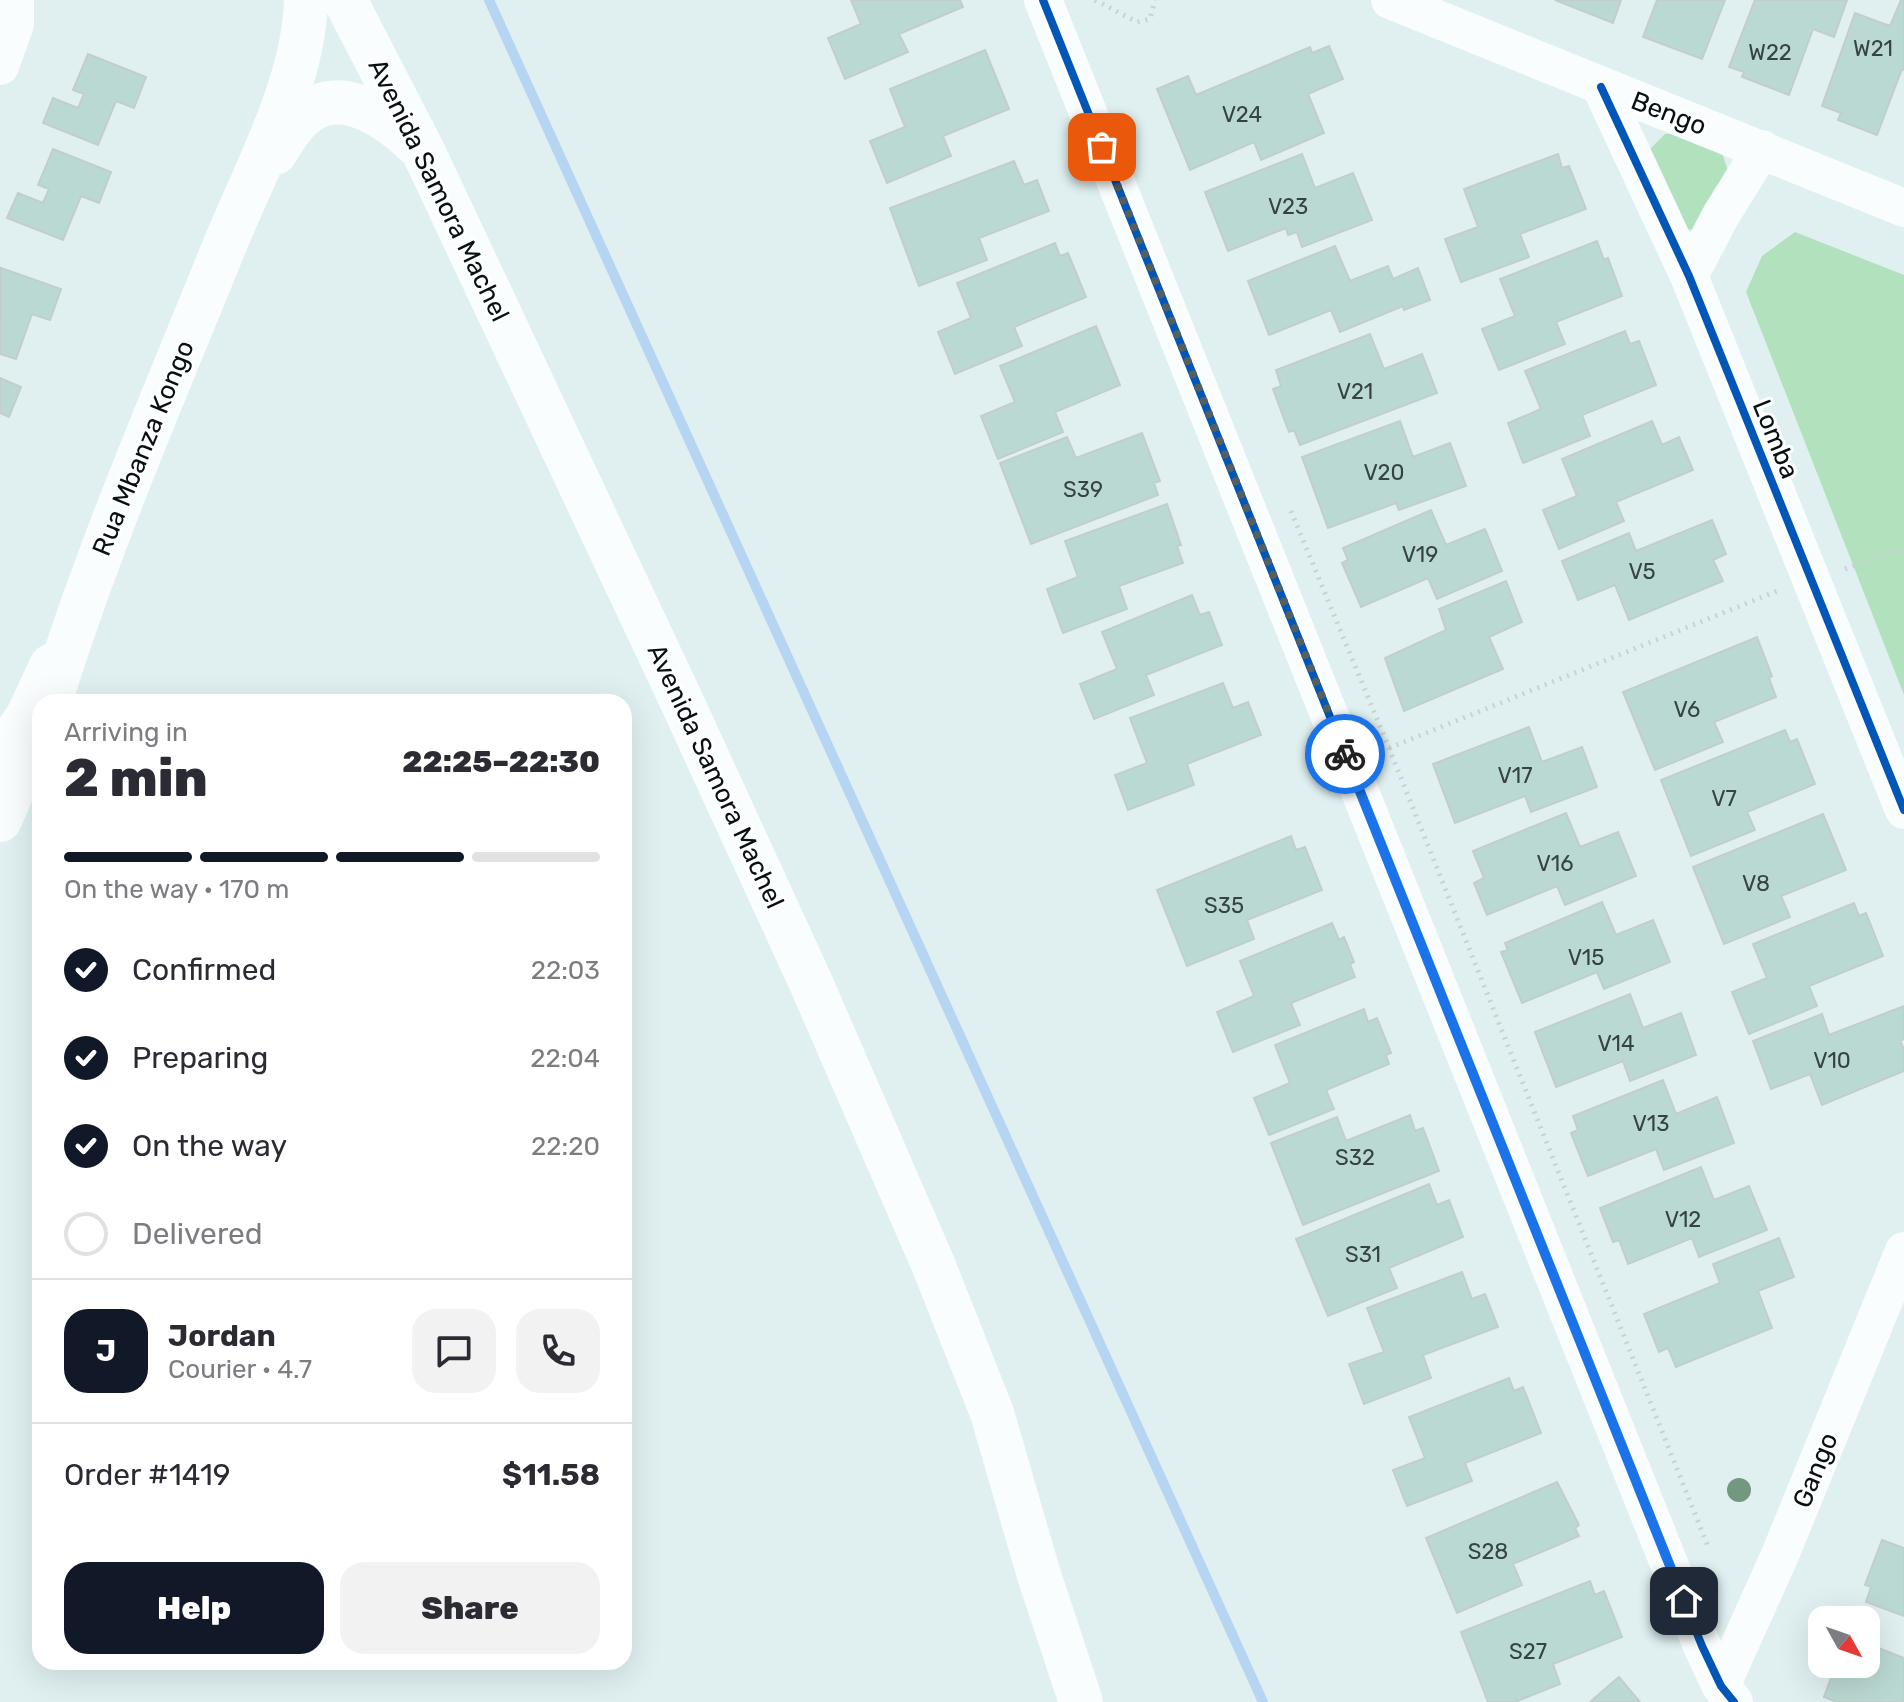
<!DOCTYPE html>
<html lang="en">
<head>
<meta charset="utf-8">
<style>
	:root { --surface:#fff; --page:#f2f2f3; --text:#2b2b33; --muted:#7c7c81; --line:#e1e1e2; --accent:#111827 }
	body { margin:0; font-family:Rubik,sans-serif; background:var(--page); color:var(--text); height:100vh; display:flex; flex-direction:column; font-size:30px; white-space:nowrap }
	* { box-sizing:border-box; margin:0 }
	p { font-size:26px; color:var(--muted) }
	.icon { flex:none; width:44px; height:44px; fill:none; stroke:currentColor; stroke-width:2; stroke-linecap:round; stroke-linejoin:round }
	.map { position:relative; flex:1; overflow:hidden }
	.side { position:absolute; left:32px; top:694px; width:600px; height:976px; display:flex; flex-direction:column; background:var(--surface); border-radius:24px; box-shadow:0 8px 32px #0002 }
	.side>* { flex:none }
	.needle { width:52px; rotate:130deg }
	.buttons { position:absolute; left:1808px; top:1606px; display:grid; gap:16px }
	.buttons a { display:grid; place-items:center; width:72px; height:72px; border-radius:16px; background:var(--surface); box-shadow:0 8px 32px #0002; font-size:40px }
	.pin { position:absolute; display:grid; place-items:center; width:68px; height:68px; color:#fff; margin:-34px; border-radius:16px; box-shadow:0 4px 12px #0006 }
	.courier { position:absolute; display:grid; place-items:center; width:80px; height:80px; margin:-40px; border:6px solid #1a73e8; border-radius:50%; background:#fff; color:#222; box-shadow:0 2px 10px #0007 }
	.overview em { font-style:normal; font-weight:800 }
	.overview div { display:flex; flex-direction:column-reverse }
	.overview { display:flex; align-items:center; justify-content:space-between; height:136px; padding:0 32px }
	h1 { font-size:52px; font-weight:800; line-height:60px }
	.bar { display:grid; grid-template-columns:repeat(4,1fr); gap:12px 8px; align-content:center; height:96px; padding:0 32px }
	.bar i { height:10px; border-radius:6px; background:var(--line) }
	.bar .on { background:var(--accent) }
	.bar p { grid-column:span 4 }
	.line { display:flex; align-items:center; gap:20px; padding:0 32px; border-top:2px solid var(--line) }
	.line div { flex:1 }
	.round { display:grid; place-items:center; flex:none; width:84px; height:84px; border-radius:24px; background:var(--page) }
	ol { padding:0 32px; list-style:none }
	li { display:flex; align-items:center; gap:24px; height:88px }
	li p { margin-inline-start:auto }
	li .icon { padding:8px; border-radius:50%; background:var(--accent); color:#fff; stroke-width:4 }
	li:last-child { color:var(--muted) }
	li i { width:44px; height:44px; border:4px solid var(--line); border-radius:50% }
	.cta { display:flex; gap:16px; margin-top:auto; padding:16px 32px }
	.cta a { flex:1; height:92px; border-radius:24px; background:var(--accent); color:#fff; font-size:32px; font-weight:800; line-height:92px; text-align:center }
	.cta a+a { background:var(--page); color:var(--text) }
	.map>svg:first-child { display:block }
</style>
</head>
<body>
<div class="map">
<svg width="1904" height="1702" viewBox="0 0 1904 1702">
	<rect width="100%" height="100%" fill="#e0f0f1"/>
	<path fill="#b2e1bd" d="M 1674,133 L 1722,153 L 1728,171 L 1694,230 L 1684,229 L 1649,150 L 1665,134 Z
		M 1795,232 L 1904,275 L 1904,695 L 1746,292 L 1762,256 Z"/>
	<g fill="none" stroke-linecap="round" stroke-linejoin="round">
		<path stroke="#b5d5f3" stroke-width="10" d="M 489,0 L 1263,1702"/>
	</g>
	<path fill="#bbd9d3" stroke="#c2cecd" stroke-width="2" d="M 851,0 L 960,0 L 963,7 L 899,34 L 908,52 L 845,79 L 828,38 L 861,24 Z
		M 1555,0 L 1621,0 L 1613,23 Z
		M 1657,0 L 1725,0 L 1702,59 L 1643,37 Z
		M 1755,0 L 1847,0 L 1834,37 L 1813,29 L 1789,95 L 1742,77 L 1744,72 L 1729,67 Z
		M 1901,0 L 1904,0 L 1904,70 L 1902,69 L 1877,135 L 1838,120 L 1841,113 L 1822,106 L 1855,13 L 1890,26 Z
		M 1329,46 L 1343,79 L 1308,94 L 1324,133 L 1261,160 L 1254,142 L 1190,170 L 1157,89 L 1188,76 L 1196,95 L 1310,47 L 1312,53 Z
		M 985,50 L 1009,109 L 943,136 L 951,156 L 887,183 L 870,141 L 905,127 L 890,89 Z
		M 88,54 L 146,77 L 134,108 L 116,101 L 98,145 L 43,123 L 53,98 L 78,108 L 84,94 L 73,90 Z
		M 53,149 L 111,172 L 99,203 L 81,196 L 63,240 L 7,218 L 18,193 L 43,203 L 49,189 L 38,185 Z
		M 1302,154 L 1315,188 L 1353,173 L 1372,220 L 1302,247 L 1297,232 L 1288,235 L 1286,228 L 1228,251 L 1205,192 Z
		M 1558,154 L 1562,168 L 1569,166 L 1586,209 L 1520,234 L 1529,257 L 1461,282 L 1445,239 L 1478,227 L 1464,189 Z
		M 1014,161 L 1024,185 L 1037,180 L 1049,211 L 979,238 L 987,260 L 919,286 L 890,208 Z
		M 1597,241 L 1604,260 L 1608,258 L 1622,296 L 1556,322 L 1565,344 L 1499,370 L 1482,329 L 1515,316 L 1500,279 Z
		M 1055,243 L 1060,256 L 1068,253 L 1086,297 L 1014,327 L 1022,346 L 955,374 L 938,332 L 971,318 L 957,283 Z
		M 1335,246 L 1350,281 L 1388,266 L 1393,279 L 1418,268 L 1430,300 L 1404,310 L 1403,306 L 1340,332 L 1331,310 L 1269,335 L 1248,281 Z
		M 1,268 L 61,289 L 50,320 L 32,314 L 16,359 L 0,354 Z
		M 1096,326 L 1120,385 L 1055,412 L 1063,432 L 998,459 L 981,416 L 1015,402 L 1000,366 Z
		M 1625,331 L 1630,344 L 1639,341 L 1656,385 L 1582,415 L 1590,436 L 1523,463 L 1508,423 L 1541,409 L 1525,371 Z
		M 1370,334 L 1384,369 L 1422,354 L 1437,393 L 1300,445 L 1294,430 L 1289,432 L 1273,389 L 1281,386 L 1276,370 Z
		M 0,378 L 21,387 L 9,417 L 0,413 Z
		M 1400,421 L 1413,457 L 1450,443 L 1466,486 L 1399,510 L 1396,503 L 1328,528 L 1302,457 Z
		M 1652,421 L 1662,445 L 1679,437 L 1693,470 L 1616,502 L 1624,521 L 1559,549 L 1543,510 L 1577,496 L 1562,459 Z
		M 1142,433 L 1160,481 L 1154,483 L 1158,495 L 1031,544 L 1000,463 L 1067,437 L 1076,458 Z
		M 1167,504 L 1181,545 L 1177,546 L 1183,563 L 1119,586 L 1127,609 L 1063,633 L 1047,589 L 1078,577 L 1065,541 Z
		M 1431,510 L 1446,545 L 1485,529 L 1502,571 L 1437,599 L 1428,578 L 1361,607 L 1342,563 L 1348,560 L 1343,548 Z
		M 1712,520 L 1726,554 L 1713,560 L 1723,581 L 1629,620 L 1615,585 L 1578,600 L 1562,561 L 1629,533 L 1636,551 Z
		M 1506,581 L 1522,622 L 1489,637 L 1503,669 L 1404,711 L 1385,658 L 1446,630 L 1439,609 Z
		M 1192,595 L 1200,615 L 1209,612 L 1222,645 L 1146,675 L 1154,695 L 1094,719 L 1080,684 L 1117,669 L 1102,632 Z
		M 1757,637 L 1772,676 L 1769,678 L 1776,697 L 1714,722 L 1723,742 L 1655,770 L 1623,692 Z
		M 1223,683 L 1233,708 L 1248,702 L 1261,735 L 1187,764 L 1194,785 L 1128,810 L 1115,775 L 1147,763 L 1130,718 Z
		M 1529,727 L 1542,762 L 1582,747 L 1597,787 L 1531,812 L 1525,796 L 1455,823 L 1433,764 Z
		M 1785,730 L 1790,742 L 1797,739 L 1815,784 L 1747,812 L 1755,830 L 1691,856 L 1661,780 Z
		M 1566,813 L 1580,847 L 1618,832 L 1636,876 L 1565,905 L 1557,886 L 1487,915 L 1474,883 L 1484,878 L 1473,851 Z
		M 1823,814 L 1846,870 L 1781,896 L 1790,917 L 1724,944 L 1693,867 Z
		M 1291,836 L 1296,850 L 1305,847 L 1322,890 L 1247,920 L 1254,939 L 1187,966 L 1157,890 Z
		M 1602,902 L 1616,935 L 1653,920 L 1670,962 L 1604,989 L 1597,972 L 1522,1003 L 1501,952 L 1508,950 L 1505,943 Z
		M 1854,903 L 1859,916 L 1866,913 L 1883,956 L 1809,986 L 1817,1006 L 1749,1034 L 1732,992 L 1767,978 L 1753,944 Z
		M 1332,923 L 1339,940 L 1344,937 L 1354,962 L 1350,964 L 1355,977 L 1291,1003 L 1300,1025 L 1233,1052 L 1217,1012 L 1254,996 L 1240,961 Z
		M 1630,994 L 1643,1028 L 1681,1013 L 1696,1055 L 1630,1081 L 1623,1061 L 1556,1087 L 1535,1032 Z
		M 1904,1006 L 1904,1039 L 1900,1041 L 1904,1049 L 1904,1071 L 1822,1105 L 1810,1074 L 1771,1089 L 1753,1041 L 1822,1014 L 1829,1035 Z
		M 1364,1009 L 1368,1022 L 1377,1018 L 1391,1053 L 1386,1055 L 1389,1064 L 1326,1090 L 1334,1109 L 1269,1135 L 1254,1098 L 1290,1083 L 1275,1045 Z
		M 1663,1080 L 1676,1114 L 1717,1097 L 1734,1143 L 1664,1170 L 1656,1149 L 1588,1176 L 1571,1133 L 1578,1130 L 1573,1116 Z
		M 1410,1115 L 1415,1131 L 1423,1128 L 1439,1171 L 1303,1225 L 1271,1143 L 1337,1117 L 1346,1141 Z
		M 1701,1167 L 1714,1200 L 1749,1186 L 1767,1230 L 1699,1257 L 1692,1238 L 1628,1264 L 1619,1240 L 1613,1242 L 1600,1208 Z
		M 1429,1184 L 1437,1205 L 1449,1200 L 1463,1237 L 1389,1268 L 1397,1288 L 1328,1316 L 1296,1239 Z
		M 1779,1238 L 1794,1277 L 1758,1291 L 1772,1328 L 1676,1367 L 1668,1348 L 1659,1352 L 1644,1314 L 1720,1283 L 1713,1264 Z
		M 1462,1272 L 1472,1299 L 1485,1294 L 1498,1327 L 1423,1355 L 1431,1378 L 1364,1404 L 1349,1364 L 1384,1352 L 1367,1308 Z
		M 1509,1378 L 1514,1391 L 1523,1387 L 1541,1433 L 1465,1463 L 1472,1481 L 1407,1506 L 1393,1470 L 1425,1458 L 1409,1417 Z
		M 1557,1482 L 1579,1525 L 1575,1528 L 1579,1536 L 1513,1564 L 1522,1585 L 1457,1613 L 1426,1538 Z
		M 1882,1540 L 1904,1548 L 1904,1616 L 1866,1602 L 1871,1587 L 1865,1585 Z
		M 1590,1581 L 1595,1595 L 1604,1591 L 1622,1637 L 1553,1664 L 1560,1684 L 1515,1702 L 1488,1702 L 1461,1632 Z
		M 1866,1643 L 1904,1658 L 1904,1702 L 1837,1702 L 1824,1697 L 1836,1664 L 1866,1664 Z
		M 1619,1677 L 1640,1702 L 1590,1702 Z"/>
	<g fill="none" stroke-linecap="round" stroke-linejoin="round">
		<path stroke="#ccd0d0" stroke-width="5" stroke-dasharray="2 6" stroke-linecap="butt" d="M 1095,0 L 1137,22 L 1150,19 L 1155,0
			M 1291,511 L 1389,748 L 1709,1549
			M 1845,569 L 1904,547
			M 1389,748 L 1777,591"/>
		<path stroke="#fafdfd" stroke-width="38" d="M 1043,0 L 1702,1646 L 1721,1686 L 1734,1702
			M 1390,0 L 1904,208
			M 0,66 L 15,24 L 15,0
			M 1601,87 L 1689,276 L 1904,810
			M 1689,276 L 1721,215 L 1762,149
			M 1721,1686 L 1780,1555 L 1904,1251"/>
		<path stroke="#fafdfd" stroke-width="44" d="M 345,0 L 423,151 L 682,702 L 811,983 L 933,1264 L 992,1413 L 1038,1572 L 1081,1702
			M 275,153 C 285,138 295,119 311,110 C 346,87 392,121 416,144
			M 50,702 C 98,547 163,398 224,247 C 255,171 304,83 306,0
			M 0,757 L 28,716 L 51,666
			M 0,820 L 40,727"/>
		<defs>
			<path id="cycleway" d="M 1043,0 L 1702,1646 L 1721,1686 L 1734,1702
				M 1601,87 L 1689,276 L 1904,810"/>
		</defs>
		<use href="#cycleway" stroke="#fff" stroke-width="13"/>
		<use href="#cycleway" stroke="#0057b8" stroke-width="8"/>
	</g>
	<circle fill="#74977f" cx="1739" cy="1490" r="12"/>
	<g fill="none" stroke-linecap="round" stroke-linejoin="round">
		<path stroke="#545f60" stroke-width="8" stroke-dasharray="0 14.4" d="M 1102,147 L 1345,754"/>
		<path stroke="#1a73e8" stroke-width="10" d="M 1345,754 L 1684,1601"/>
	</g>
	<g text-anchor="middle" stroke-width="6" stroke-linejoin="round" paint-order="stroke">
		<g font-size="22" fill="#354342">
			<text x="1873" y="56">W21</text>
			<text x="1770" y="60">W22</text>
			<text x="1242" y="122">V24</text>
			<text x="1288" y="214">V23</text>
			<text x="1355" y="399">V21</text>
			<text x="1384" y="480">V20</text>
			<text x="1083" y="497">S39</text>
			<text x="1420" y="562">V19</text>
			<text x="1642" y="579">V5</text>
			<text x="1687" y="717">V6</text>
			<text x="1515" y="783">V17</text>
			<text x="1724" y="806">V7</text>
			<text x="1555" y="871">V16</text>
			<text x="1756" y="891">V8</text>
			<text x="1224" y="913">S35</text>
			<text x="1586" y="965">V15</text>
			<text x="1616" y="1051">V14</text>
			<text x="1832" y="1068">V10</text>
			<text x="1651" y="1131">V13</text>
			<text x="1355" y="1165">S32</text>
			<text x="1683" y="1227">V12</text>
			<text x="1363" y="1262">S31</text>
			<text x="1488" y="1559">S28</text>
			<text x="1528" y="1659">S27</text>
		</g>
		<g font-size="26" fill="#081112" stroke="#fff">
			<text transform="translate(1669 113) rotate(21)" y="9">Bengo</text>
			<text transform="translate(439 190) rotate(64)" y="9">Avenida Samora Machel</text>
			<text transform="translate(1776 439) rotate(68)" y="9">Lomba</text>
			<text transform="translate(143 448) rotate(-68)" y="9">Rua Mbanza Kongo</text>
			<text transform="translate(716 776) rotate(65)" y="9">Avenida Samora Machel</text>
			<text transform="translate(1815 1470) rotate(-68)" y="9">Gango</text>
		</g>
	</g>
</svg>
<div class="buttons">
<a><svg class="needle" viewBox="-14 -14 28 28"><path d="M0-13l5 13h-10z" fill="#e53935"/><path d="M0 13l5-13h-10z" fill="#7c7c81"/></svg></a>
</div>
<div class="pin" style="left:1102px;top:147px;background:#ea580c"><svg class="icon" aria-label="bag" viewBox="0 0 24 24"><path d="M5 8h14l-1 12H6zM9 8a3 3 0 0 1 6 0"/></svg></div>
<div class="pin" style="left:1684px;top:1601px;background:#1f2937"><svg class="icon" aria-label="home" viewBox="0 0 24 24"><path d="M3 11l9-7 9 7M6 9v11h12V9"/></svg></div>
<div class="courier" style="left:1345px;top:754px"><svg class="icon" aria-label="bike" viewBox="0 0 24 24"><circle cx="6" cy="16" r="4"/><circle cx="18" cy="16" r="4"/><path d="M6 16l4-8h5l3 8M10 8l3 8H6M13 5h3"/></svg></div>
<section class="side">
<div class="overview"><div><h1>2 min</h1><p>Arriving in</p></div><em>22:25–22:30</em></div>
<div class="bar"><i class="on"></i><i class="on"></i><i class="on"></i><i></i><p>On the way · 170 m</p></div>
<ol>
<li><svg class="icon" aria-label="check" viewBox="0 0 24 24"><path d="M5 12l5 5 9-10"/></svg>Confirmed<p>22:03</p></li>
<li><svg class="icon" aria-label="check" viewBox="0 0 24 24"><path d="M5 12l5 5 9-10"/></svg>Preparing<p>22:04</p></li>
<li><svg class="icon" aria-label="check" viewBox="0 0 24 24"><path d="M5 12l5 5 9-10"/></svg>On the way<p>22:20</p></li>
<li><i></i>Delivered</li>
</ol>
<div class="line" style="height:144px"><b class="round" style="background:var(--accent);color:#fff">J</b><div><b>Jordan</b><p>Courier · 4.7</p></div><a class="round"><svg class="icon" aria-label="chat" viewBox="0 0 24 24"><path d="M4 5h16v11H9l-5 4z"/></svg></a><a class="round"><svg class="icon" aria-label="phone" viewBox="0 0 24 24"><path d="M5 4h4l2 5-3 2q2 4 5 5l2-3 5 2v4C11 20 4 13 5 4z"/></svg></a></div>
<div class="line" style="height:104px"><div>Order #1419</div><b>$11.58</b></div>
<div class="cta"><a>Help</a><a>Share</a></div>
</section>
</div>
</body>
</html>
